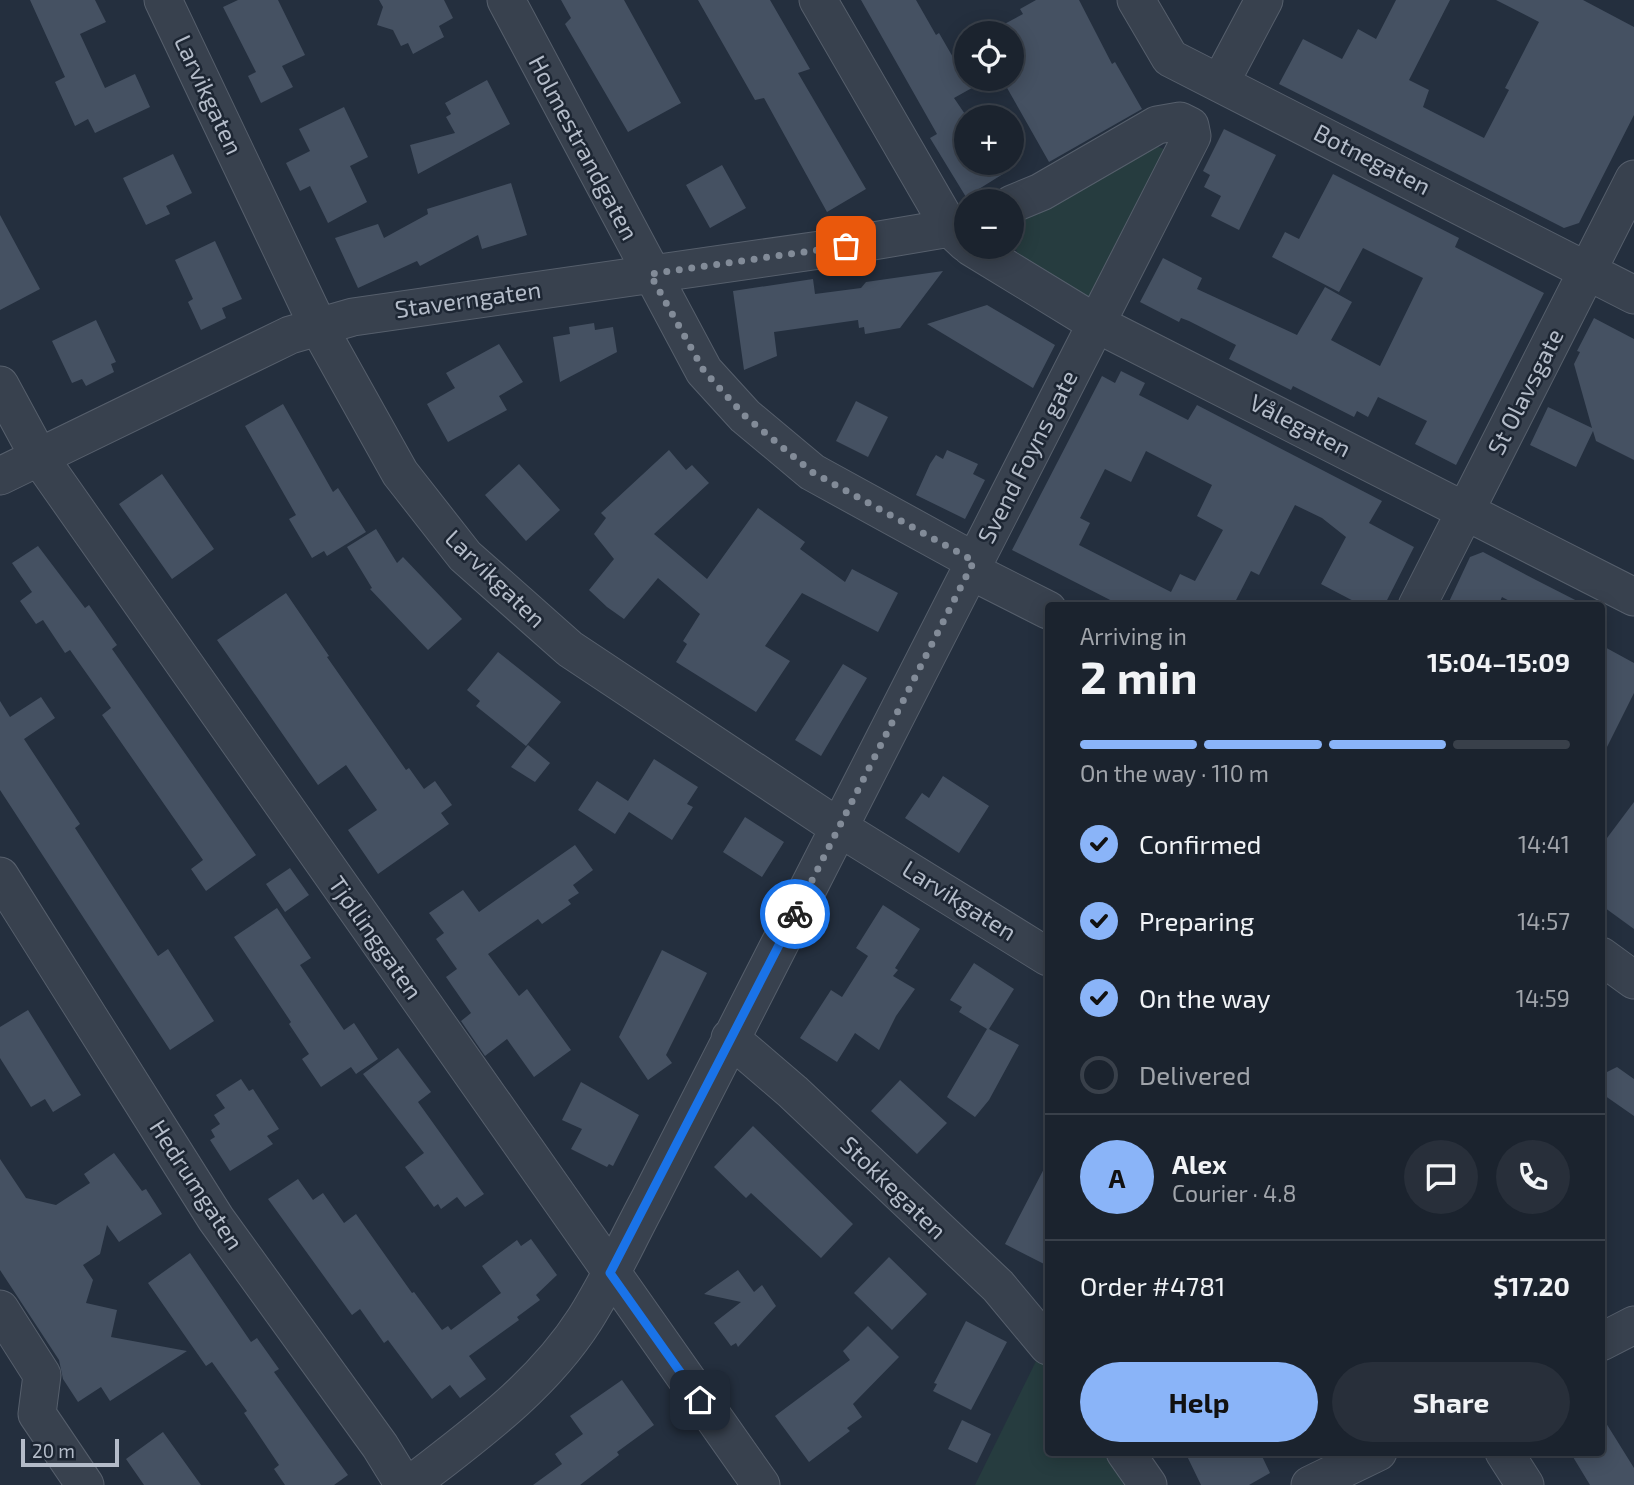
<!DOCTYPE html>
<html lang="en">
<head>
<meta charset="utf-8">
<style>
	:root { --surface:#1b232e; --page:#282f3a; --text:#f1f3f6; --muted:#a0a4aa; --line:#39404a; --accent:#8ab4f8 }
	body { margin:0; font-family:"Exo 2",sans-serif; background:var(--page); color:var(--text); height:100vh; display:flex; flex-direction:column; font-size:26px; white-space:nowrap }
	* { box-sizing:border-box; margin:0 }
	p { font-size:23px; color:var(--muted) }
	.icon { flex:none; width:38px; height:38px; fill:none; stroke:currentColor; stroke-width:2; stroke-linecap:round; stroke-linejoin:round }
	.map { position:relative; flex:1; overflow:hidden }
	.drawer { position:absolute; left:1045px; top:602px; width:560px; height:854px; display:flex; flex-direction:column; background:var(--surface); border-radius:7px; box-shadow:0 4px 18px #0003,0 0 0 2px var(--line) }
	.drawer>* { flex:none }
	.fabs { position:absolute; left:954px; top:21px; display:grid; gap:14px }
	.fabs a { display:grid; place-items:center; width:70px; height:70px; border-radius:50%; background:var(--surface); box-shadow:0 4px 18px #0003,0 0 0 2px var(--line); font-size:35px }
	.scale { position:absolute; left:21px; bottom:18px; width:98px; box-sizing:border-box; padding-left:7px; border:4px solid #b4bcc9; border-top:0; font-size:19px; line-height:24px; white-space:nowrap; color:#b4bcc9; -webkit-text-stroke:5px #1d2633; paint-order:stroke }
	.pin { position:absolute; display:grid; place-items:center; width:60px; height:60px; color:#fff; margin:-30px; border-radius:14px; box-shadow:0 4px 10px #0006 }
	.courier { position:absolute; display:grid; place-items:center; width:70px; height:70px; margin:-35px; border:5px solid #1a73e8; border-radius:50%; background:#fff; color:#222; box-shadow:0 2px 9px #0007 }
	.overview em { font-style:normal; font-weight:700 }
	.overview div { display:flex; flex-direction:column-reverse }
	.overview { display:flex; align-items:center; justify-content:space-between; height:119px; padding:0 35px }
	h1 { font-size:46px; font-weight:700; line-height:52px }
	.bar { display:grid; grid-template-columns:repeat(4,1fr); gap:10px 7px; align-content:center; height:84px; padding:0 35px }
	.bar i { height:9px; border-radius:5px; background:var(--line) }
	.bar .selected { background:var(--accent) }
	.bar p { grid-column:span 4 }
	.line { display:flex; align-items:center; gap:18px; padding:0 35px; border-top:2px solid var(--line) }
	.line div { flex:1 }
	.round { display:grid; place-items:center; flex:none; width:74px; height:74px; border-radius:37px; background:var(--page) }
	ol { padding:0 35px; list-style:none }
	li { display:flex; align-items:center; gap:21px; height:77px }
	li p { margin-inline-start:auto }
	li .icon { padding:7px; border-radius:50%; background:var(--accent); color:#111; stroke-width:4 }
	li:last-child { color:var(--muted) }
	li i { width:38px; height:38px; border:4px solid var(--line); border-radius:50% }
	.button { display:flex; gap:14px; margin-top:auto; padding:14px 35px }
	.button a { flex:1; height:80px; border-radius:42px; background:var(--accent); color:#111; font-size:28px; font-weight:700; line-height:80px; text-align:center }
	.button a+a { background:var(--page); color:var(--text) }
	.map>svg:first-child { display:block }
</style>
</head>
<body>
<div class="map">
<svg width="1634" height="1485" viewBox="0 0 1634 1485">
	<rect width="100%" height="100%" fill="#242f3e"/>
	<path fill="#263c3f" d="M 1156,146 L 1164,149 L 1168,158 L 1091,299 C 1059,283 1002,269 1016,224 L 1148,147 Z
		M 1039,1355 L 1048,1368 L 1048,1452 L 1108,1453 L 1131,1485 L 975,1485 Z"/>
	<path fill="#455162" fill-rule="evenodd" d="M 30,0 L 95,0 L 106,22 L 80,34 L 105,88 L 135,74 L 150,107 L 95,133 L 88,119 L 75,126 L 55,82 L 65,77 Z
		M 238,0 L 278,0 L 305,55 L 282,66 L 293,87 L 261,103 L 248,76 L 256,72 L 223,7 Z
		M 379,0 L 444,0 L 453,18 L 439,26 L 444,37 L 413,54 L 408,43 L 401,46 L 393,30 L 377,25 L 383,7 Z
		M 561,0 L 624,0 L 681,103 L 628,132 L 565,24 L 571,18 Z
		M 698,0 L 770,0 L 810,69 L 798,73 L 866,189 L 827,212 L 764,98 L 755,100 Z
		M 861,0 L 916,0 L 936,35 L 939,33 L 954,59 L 966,53 L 966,79 L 988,79 L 954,98 L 967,117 L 966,163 L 996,163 L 1003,174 L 966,197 L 930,138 L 937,134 Z
		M 1036,0 L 1079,0 L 1112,64 L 1115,62 L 1142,109 L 1049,162 L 1002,79 L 1012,79 L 1012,33 L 1000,33 L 997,28 L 1023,14 L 1020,9 Z
		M 1396,0 L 1450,0 L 1409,80 L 1429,90 L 1423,107 L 1484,138 L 1509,90 L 1505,88 L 1539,22 L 1496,0 L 1583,0 L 1634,27 L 1634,115 L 1579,223 L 1564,228 L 1279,84 L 1303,39 L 1342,59 L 1358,29 L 1376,39 Z
		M 487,80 L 510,124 L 418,174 L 410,145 L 455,133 L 446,117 L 451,114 L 445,103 Z
		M 344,107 L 368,157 L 350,166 L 367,202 L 328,223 L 310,186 L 300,191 L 286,163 L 310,151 L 299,129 Z
		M 1224,129 L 1276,155 L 1239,230 L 1211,216 L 1221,196 L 1204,187 L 1210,175 L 1203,171 Z
		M 173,154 L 192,193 L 166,206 L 170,214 L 146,225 L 123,178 Z
		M 722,165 L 746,208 L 710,228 L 686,185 Z
		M 1333,174 L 1459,238 L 1455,247 L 1544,293 L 1456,465 L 1415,444 L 1427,421 L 1378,397 L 1368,417 L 1357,411 L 1354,417 L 1293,386 L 1291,390 L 1229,359 L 1236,345 L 1189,321 L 1181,318 L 1179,322 L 1140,302 L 1163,258 L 1202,278 L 1197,289 L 1297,335 L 1325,287 L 1352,302 L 1331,340 L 1380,366 L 1423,278 L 1363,248 L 1339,292 L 1272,257 L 1285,232 L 1299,239 Z
		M 511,183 L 527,235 L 482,249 L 478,235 L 420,266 L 417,261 L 358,288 L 335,238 L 378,224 L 384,238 L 428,214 L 427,209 Z
		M 0,215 L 40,289 L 0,310 Z
		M 215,241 L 242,299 L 222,308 L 226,318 L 201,330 L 188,302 L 193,299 L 175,260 Z
		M 943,271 L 900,328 L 865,334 L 864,327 L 859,328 L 858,320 L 774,332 L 777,356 L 744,370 L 733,291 L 813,279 L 815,294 L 861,288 L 866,282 Z
		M 987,305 L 1055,345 L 1033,388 L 927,324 Z
		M 1594,318 L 1634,339 L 1634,460 L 1596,441 L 1593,431 L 1576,467 L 1530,445 L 1548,407 L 1592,428 L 1574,364 L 1580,352 L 1577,351 Z
		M 96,320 L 116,362 L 111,364 L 114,372 L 86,386 L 82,379 L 72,383 L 52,341 Z
		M 594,323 L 595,330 L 613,327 L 617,352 L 560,382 L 553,337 L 570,334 L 569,327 Z
		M 499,344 L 523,382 L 499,396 L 507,410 L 448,442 L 427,404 L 455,388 L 446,373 Z
		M 1121,371 L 1145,383 L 1139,395 L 1188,420 L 1197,405 L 1382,501 L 1369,523 L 1414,547 L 1384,606 L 1363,606 L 1321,584 L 1346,537 L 1322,518 L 1295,505 L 1259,575 L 1251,571 L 1235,602 L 1242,606 L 1122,606 L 1012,550 L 1102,376 L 1115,383 ZM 1146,451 L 1212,485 L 1197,516 L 1223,530 L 1195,581 L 1180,574 L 1171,592 L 1079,545 L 1090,523 L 1080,518 L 1105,469 L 1131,482 Z
		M 856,401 L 888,417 L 868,457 L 836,441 Z
		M 283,404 L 333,492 L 338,488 L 366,532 L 327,556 L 324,551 L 312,558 L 289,519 L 296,515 L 245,426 Z
		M 669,450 L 686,470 L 692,465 L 709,483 L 654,534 L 707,579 L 758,508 L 805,542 L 800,549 L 845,582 L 852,569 L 898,593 L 878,632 L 802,593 L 765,646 L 790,661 L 756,712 L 676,662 L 687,644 L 683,641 L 700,614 L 658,578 L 624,619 L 607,607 L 589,590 L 614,559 L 594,534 L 606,518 L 601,513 Z
		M 947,450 L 978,464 L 973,474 L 985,480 L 965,519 L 916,495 L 930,464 L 936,455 L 943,459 Z
		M 519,464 L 560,510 L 526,541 L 485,495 Z
		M 162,474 L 214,549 L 172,579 L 119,504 Z
		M 376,529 L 397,563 L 403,557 L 462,619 L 428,650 L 370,589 L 372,588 L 347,547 Z
		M 38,546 L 85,608 L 89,605 L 117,645 L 112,649 L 256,855 L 206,891 L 191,869 L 203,860 L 102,715 L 111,708 L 70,650 L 65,653 L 43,620 L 36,624 L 20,601 L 32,592 L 12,563 Z
		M 1483,552 L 1536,580 L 1587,606 L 1519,606 L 1502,597 L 1498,606 L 1447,606 L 1470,557 Z
		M 286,593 L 329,656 L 327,657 L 406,770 L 409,768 L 424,789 L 435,781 L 452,805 L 441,813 L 449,824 L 378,874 L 348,830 L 377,810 L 346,765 L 318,785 L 217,640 Z
		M 1601,645 L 1634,663 L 1634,693 L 1601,759 Z
		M 498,652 L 561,702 L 526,746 L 476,706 L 480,701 L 467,690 Z
		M 843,664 L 867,678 L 821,756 L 795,740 Z
		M 41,697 L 55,718 L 24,739 L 80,824 L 75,828 L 158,956 L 168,949 L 214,1021 L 170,1050 L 0,790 L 0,701 L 10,717 Z
		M 528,745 L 550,763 L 535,782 L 511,767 Z
		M 654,759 L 698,787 L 687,804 L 693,807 L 672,840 L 629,812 L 615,834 L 578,810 L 597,781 L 628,801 Z
		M 943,776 L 989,806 L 959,853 L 905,818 L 922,793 L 929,798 Z
		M 1634,802 L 1634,929 L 1601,905 L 1601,846 Z
		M 745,817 L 784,842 L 762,877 L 723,852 Z
		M 575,845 L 593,870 L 573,885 L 579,893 L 568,900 L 571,904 L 542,924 L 538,919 L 488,954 L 519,996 L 527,989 L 571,1050 L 534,1077 L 507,1039 L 485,1056 L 461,1021 L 471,1013 L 446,977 L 457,969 L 436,939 L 444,933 L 429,913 L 463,890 L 479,912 Z
		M 290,868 L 309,895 L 285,912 L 266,884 Z
		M 883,905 L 920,929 L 895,968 L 898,970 L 893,976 L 915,989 L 896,1016 L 879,1050 L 855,1033 L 837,1062 L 800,1038 L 831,990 L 842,997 L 868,956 L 856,948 Z
		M 277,908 L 311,958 L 300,965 L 344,1030 L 354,1023 L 378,1059 L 356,1074 L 351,1067 L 321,1087 L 302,1059 L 309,1054 L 289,1024 L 291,1022 L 234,937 Z
		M 662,950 L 707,973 L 666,1055 L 672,1063 L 648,1080 L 619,1037 Z
		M 974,963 L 1014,989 L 989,1029 L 1019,1045 L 989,1100 L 975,1117 L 947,1097 L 987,1029 L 959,1012 L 962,1007 L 950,1000 Z
		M 28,1010 L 81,1095 L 53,1112 L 45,1099 L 31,1107 L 0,1058 L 0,1027 Z
		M 398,1048 L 431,1092 L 418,1102 L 484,1194 L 465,1207 L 457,1197 L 441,1209 L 438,1204 L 434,1207 L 405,1167 L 424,1153 L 363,1074 Z
		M 1617,1067 L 1634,1079 L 1634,1116 L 1601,1093 L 1601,1075 Z
		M 241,1079 L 249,1091 L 253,1089 L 279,1129 L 267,1136 L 273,1144 L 230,1171 L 210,1140 L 215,1137 L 211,1130 L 220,1124 L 214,1115 L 225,1108 L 216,1095 Z
		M 900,1080 L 947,1123 L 917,1154 L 871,1111 Z
		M 581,1082 L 639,1115 L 613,1166 L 609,1164 L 607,1167 L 571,1149 L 582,1129 L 562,1120 Z
		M 753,1126 L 853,1224 L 821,1258 L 751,1193 L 746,1198 L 714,1167 Z
		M 114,1153 L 142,1191 L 146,1189 L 162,1214 L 119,1242 L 107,1225 L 100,1254 L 83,1265 L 93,1280 L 86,1303 L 117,1310 L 111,1337 L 187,1351 L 110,1401 L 101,1387 L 78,1402 L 63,1379 L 59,1360 L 0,1270 L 0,1159 L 26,1198 L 56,1205 L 90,1183 L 84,1174 Z
		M 1048,1161 L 1048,1266 L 1005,1244 Z
		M 298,1179 L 313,1200 L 323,1193 L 344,1223 L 356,1214 L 412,1293 L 414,1292 L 442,1330 L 448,1326 L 451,1330 L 501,1293 L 482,1266 L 517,1240 L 521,1246 L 531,1239 L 557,1275 L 536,1295 L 540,1300 L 517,1317 L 519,1320 L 469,1356 L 486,1379 L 460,1398 L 450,1385 L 432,1399 L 388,1340 L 384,1343 L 360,1309 L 352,1315 L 268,1199 Z
		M 190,1253 L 251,1342 L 257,1338 L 279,1369 L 274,1372 L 348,1475 L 334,1485 L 285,1485 L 274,1469 L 279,1465 L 244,1413 L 247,1411 L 212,1362 L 206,1366 L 148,1283 Z
		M 889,1257 L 927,1294 L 892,1330 L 854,1293 Z
		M 738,1270 L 754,1292 L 762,1285 L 776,1306 L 738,1347 L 736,1343 L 731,1346 L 714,1323 L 741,1302 L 704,1294 Z
		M 966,1321 L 1007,1342 L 971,1410 L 933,1391 L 937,1384 L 934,1383 Z
		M 868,1326 L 899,1357 L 853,1404 L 862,1417 L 847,1428 L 850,1431 L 809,1462 L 775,1416 L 850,1360 L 843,1351 Z
		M 622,1380 L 654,1425 L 617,1452 L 619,1455 L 580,1485 L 533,1485 L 562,1464 L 555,1454 L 583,1434 L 570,1416 Z
		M 1601,1415 L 1634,1468 L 1634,1485 L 1590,1485 L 1570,1452 L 1601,1452 Z
		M 962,1420 L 991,1434 L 977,1463 L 948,1449 Z
		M 163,1432 L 201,1485 L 144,1485 L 126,1459 Z
		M 1185,1452 L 1260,1452 L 1270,1473 L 1249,1485 L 1201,1485 Z"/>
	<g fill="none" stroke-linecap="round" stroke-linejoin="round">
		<defs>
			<path id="street" d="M 163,0 L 319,328 L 400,473 L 465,556 L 570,649 L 838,827 L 1048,957
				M 506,0 L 704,371 L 745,416 L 812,472 L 974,561
				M 818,0 L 950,228 L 966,243
				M 1136,0 L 1170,58 L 1634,295
				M 1220,83 L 1264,0
				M 971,247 L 1097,324 L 1634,597
				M 0,385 L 39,457 L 761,1485
				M 0,476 L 290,335 L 353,317 L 820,250 L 950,228 L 966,222
				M 969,570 L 1048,610
				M 1417,606 L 1634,179
				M 0,876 L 216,1219 L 380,1446 L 404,1485
				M 1601,956 L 1634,980
				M 730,1038 L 793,1092 L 998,1286 L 1048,1346
				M 0,1309 L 42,1375 L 37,1414 L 85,1485
				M 1601,1342 L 1634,1325
				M 1125,1452 L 1148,1485
				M 1504,1452 L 1525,1485
				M 410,1485 C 474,1435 541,1388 585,1319 C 609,1281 628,1239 649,1200 L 1192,136 L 1190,126 L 1180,121 L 1157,125 L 1041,192 L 1012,204
				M 1310,1485 L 1378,1452"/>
		</defs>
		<use href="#street" stroke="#565f6c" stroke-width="39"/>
		<use href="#street" stroke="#38414e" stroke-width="37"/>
	</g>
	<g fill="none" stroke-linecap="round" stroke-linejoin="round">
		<path stroke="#828b98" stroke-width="7" stroke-dasharray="0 12.6" d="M 795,914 L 974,561 L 812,472 L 745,416 L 704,371 L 650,274 L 846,246"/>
		<path stroke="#1a73e8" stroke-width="9" d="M 700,1400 L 610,1273 L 795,914"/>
	</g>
	<g text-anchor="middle" stroke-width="5" stroke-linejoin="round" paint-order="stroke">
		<g font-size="24" fill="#b4bcc9" stroke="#1d2633">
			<text transform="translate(208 95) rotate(65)" y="8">Larvikgaten</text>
			<text transform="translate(583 148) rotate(62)" y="8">Holmestrandgaten</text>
			<text transform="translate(1372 160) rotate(27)" y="8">Botnegaten</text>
			<text transform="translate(468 300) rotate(-8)" y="8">Staverngaten</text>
			<text transform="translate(1526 392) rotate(-63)" y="8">St Olavsgate</text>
			<text transform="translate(1300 426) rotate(27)" y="8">Vålegaten</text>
			<text transform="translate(1028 457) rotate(-63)" y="8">Svend Foyns gate</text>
			<text transform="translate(495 579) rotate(44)" y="8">Larvikgaten</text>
			<text transform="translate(959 901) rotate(32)" y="8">Larvikgaten</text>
			<text transform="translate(375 938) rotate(55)" y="8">Tjøllinggaten</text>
			<text transform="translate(196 1185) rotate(57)" y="8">Hedrumgaten</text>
			<text transform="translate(893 1188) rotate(44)" y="8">Stokkegaten</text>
		</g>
	</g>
</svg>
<div class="fabs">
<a><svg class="icon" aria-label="locate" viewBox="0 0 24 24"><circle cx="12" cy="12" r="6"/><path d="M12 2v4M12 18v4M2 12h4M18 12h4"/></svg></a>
<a>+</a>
<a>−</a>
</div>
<div class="scale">20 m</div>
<div class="pin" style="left:846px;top:246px;background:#ea580c"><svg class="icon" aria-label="bag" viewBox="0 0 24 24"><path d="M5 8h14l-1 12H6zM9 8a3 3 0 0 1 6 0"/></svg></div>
<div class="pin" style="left:700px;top:1400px;background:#1f2937"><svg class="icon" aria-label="home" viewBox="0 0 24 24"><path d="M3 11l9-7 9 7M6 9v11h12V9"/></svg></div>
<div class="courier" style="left:795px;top:914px"><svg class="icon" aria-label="bike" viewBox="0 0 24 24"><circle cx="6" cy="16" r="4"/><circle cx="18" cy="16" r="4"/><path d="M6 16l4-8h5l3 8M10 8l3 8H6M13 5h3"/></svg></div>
<section class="drawer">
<div class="overview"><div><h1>2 min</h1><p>Arriving in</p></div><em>15:04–15:09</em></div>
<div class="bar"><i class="selected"></i><i class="selected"></i><i class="selected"></i><i></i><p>On the way · 110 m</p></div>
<ol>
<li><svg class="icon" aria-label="check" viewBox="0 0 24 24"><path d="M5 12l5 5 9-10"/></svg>Confirmed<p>14:41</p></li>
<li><svg class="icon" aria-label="check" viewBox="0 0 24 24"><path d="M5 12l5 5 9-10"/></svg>Preparing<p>14:57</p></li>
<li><svg class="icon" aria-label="check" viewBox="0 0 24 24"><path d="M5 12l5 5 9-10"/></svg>On the way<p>14:59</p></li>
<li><i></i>Delivered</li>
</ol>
<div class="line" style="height:126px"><b class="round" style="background:var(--accent);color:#111">A</b><div><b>Alex</b><p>Courier · 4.8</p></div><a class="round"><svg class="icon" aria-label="chat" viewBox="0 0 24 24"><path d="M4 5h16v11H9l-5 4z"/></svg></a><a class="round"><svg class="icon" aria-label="phone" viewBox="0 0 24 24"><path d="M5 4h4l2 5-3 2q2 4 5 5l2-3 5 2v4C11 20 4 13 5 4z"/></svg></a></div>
<div class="line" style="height:91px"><div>Order #4781</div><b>$17.20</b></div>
<div class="button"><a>Help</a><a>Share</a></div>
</section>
</div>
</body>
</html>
